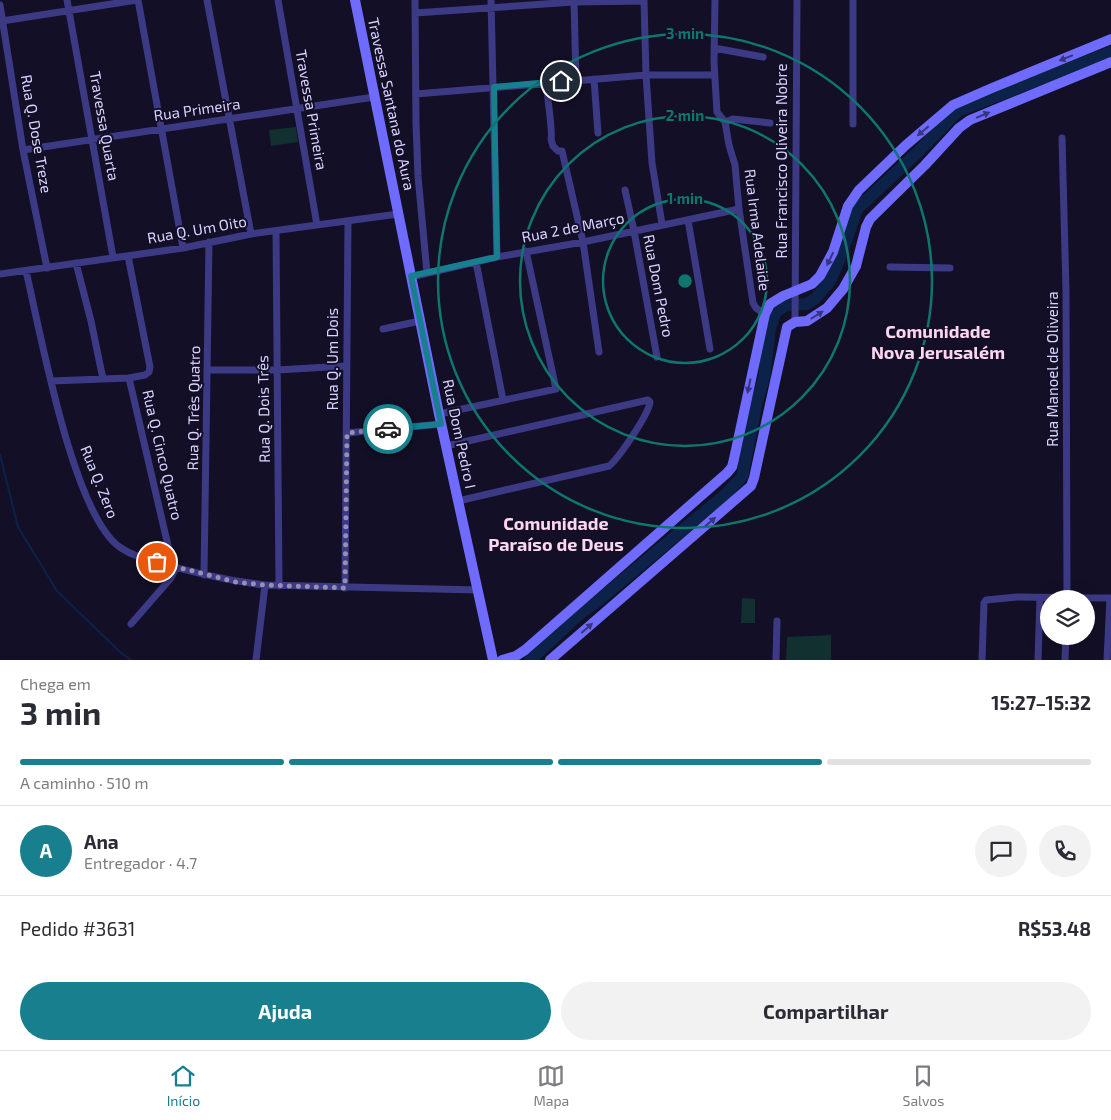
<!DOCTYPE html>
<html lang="pt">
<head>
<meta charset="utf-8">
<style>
	:root { --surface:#fff; --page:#f2f2f3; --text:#2b2b33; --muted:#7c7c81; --line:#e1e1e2; --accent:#187f8f }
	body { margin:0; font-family:"Exo 2",sans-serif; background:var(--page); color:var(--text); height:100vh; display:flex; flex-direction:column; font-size:19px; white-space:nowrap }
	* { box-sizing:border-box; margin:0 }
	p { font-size:16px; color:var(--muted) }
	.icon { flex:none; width:28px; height:28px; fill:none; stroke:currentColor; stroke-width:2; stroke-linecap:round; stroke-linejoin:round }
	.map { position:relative; height:660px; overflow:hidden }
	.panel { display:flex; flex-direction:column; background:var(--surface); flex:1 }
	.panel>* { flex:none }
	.controls { position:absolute; left:1040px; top:590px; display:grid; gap:10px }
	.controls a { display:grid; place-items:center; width:55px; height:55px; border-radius:50%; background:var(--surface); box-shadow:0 5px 20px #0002; font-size:25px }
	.pin { position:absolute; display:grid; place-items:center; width:42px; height:42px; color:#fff; margin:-21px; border:2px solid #fff; border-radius:50%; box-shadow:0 1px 5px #0007 }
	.courier { position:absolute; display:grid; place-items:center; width:50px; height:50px; margin:-25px; border:4px solid #187f8f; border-radius:50%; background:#fff; color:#222; box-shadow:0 1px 6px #0007 }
	.summary em { font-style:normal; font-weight:700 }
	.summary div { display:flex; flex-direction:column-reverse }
	.summary { display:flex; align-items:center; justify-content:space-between; height:85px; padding:0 20px }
	h1 { font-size:32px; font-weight:700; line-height:38px }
	.bar { display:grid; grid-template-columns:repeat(4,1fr); gap:8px 5px; align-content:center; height:60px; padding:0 20px }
	.bar i { height:6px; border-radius:4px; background:var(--line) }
	.bar .on { background:var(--accent) }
	.bar p { grid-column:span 4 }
	.line { display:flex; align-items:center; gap:12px; padding:0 20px; border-top:1px solid var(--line) }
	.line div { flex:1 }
	.round { display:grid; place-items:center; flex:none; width:52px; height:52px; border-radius:26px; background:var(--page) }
	.cta { display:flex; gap:10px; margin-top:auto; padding:10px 20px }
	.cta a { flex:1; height:58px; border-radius:30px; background:var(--accent); color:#fff; font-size:20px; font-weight:700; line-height:58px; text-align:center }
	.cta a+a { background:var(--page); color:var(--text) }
	.tabs { display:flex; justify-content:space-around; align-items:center; height:70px; border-top:1px solid var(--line); background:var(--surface); font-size:14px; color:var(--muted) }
	.tabs a { display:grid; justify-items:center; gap:2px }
	.tabs .on { color:var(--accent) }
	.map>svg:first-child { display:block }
</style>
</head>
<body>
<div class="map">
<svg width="1111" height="660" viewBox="0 0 1111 660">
	<rect width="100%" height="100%" fill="#130f26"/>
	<path fill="#12302f" d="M 296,127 L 298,142 L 271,146 L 269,130 Z
		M 742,598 L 755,599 L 755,623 L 741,623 Z
		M 831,635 L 831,660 L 786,660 L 787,637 Z"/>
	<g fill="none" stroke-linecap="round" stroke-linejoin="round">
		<path stroke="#0c2248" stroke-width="2" d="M 0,455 L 18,527 L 57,591 L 120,652 L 131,660"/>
		<path stroke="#0c2248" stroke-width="12" d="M 530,660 L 583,611 L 594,604 L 727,493 L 742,477 L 757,401 L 764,378 L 770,328 L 775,313 L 786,305 L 807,304 L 816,298 L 830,281 L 840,258 L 857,209 L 919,151 L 958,111 L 1111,52"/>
		<path stroke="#3d3a85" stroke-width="7" d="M 67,0 L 113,257
			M 138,0 L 183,248
			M 207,0 L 251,234
			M 278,0 L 317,225
			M 415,0 L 416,123 L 418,176 L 427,273
			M 491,0 L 497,257
			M 574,0 L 576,79
			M 644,0 L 646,75 L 652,163 L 662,224
			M 715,0 L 714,63 L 717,112 L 725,122 L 729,145 L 735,165 L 739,209 L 753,303 L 756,308 L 765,314
			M 853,0 L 853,124
			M 0,5 L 23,150 L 47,268
			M 415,13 L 574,2 L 644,1
			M 2,21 L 137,0
			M 714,48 L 763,57
			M 594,79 L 598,133
			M 546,83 C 547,93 553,133 551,139 L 553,146 L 558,151 L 562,151 L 583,242 L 599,352
			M 416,94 L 646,75 L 714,75
			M 725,122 L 733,119 L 770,123
			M 1062,138 L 1066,291 L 1067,599
			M 23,150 L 374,97
			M 625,190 L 634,231 L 657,357
			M 688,220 L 710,349
			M 276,231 L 279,586
			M 476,262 L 503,400
			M 76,263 L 91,321 L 103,379
			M 890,267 L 950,268
			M 26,271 C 40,330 73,517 121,548 C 133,556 147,560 160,563 C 195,573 229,581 265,585 L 478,590
			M 0,274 L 183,248 L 251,234 L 398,214
			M 411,277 L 497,257 L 583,242 L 739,209
			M 795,322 L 797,0
			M 383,329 L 420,321
			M 208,370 L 277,370 L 346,366
			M 129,378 L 173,567
			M 51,381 L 129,378 L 145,375 L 149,372 L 150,367 L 128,256
			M 439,414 L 556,389 L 526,251
			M 347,433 L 441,424
			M 446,446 L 648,400 L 650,402 C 649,414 618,459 609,466 L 458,501
			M 204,575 L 209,242
			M 345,588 L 348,221
			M 131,624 L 171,578 L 176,568
			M 256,660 L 265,585
			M 776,660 L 777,621
			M 982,660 L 984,603 L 986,600 L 1017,597 L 1111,598
			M 1038,660 L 1040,598
			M 1065,660 L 1066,636
			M 1107,660 L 1110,598"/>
		<path stroke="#6f6bff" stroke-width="10" d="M 355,0 L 439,414 L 493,660
			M 502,660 L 516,656 L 525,650 L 727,473 L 732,467 L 734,459 L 765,314 L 770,304 L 783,296 L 812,284 L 820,276 L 833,252 L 848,206 L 859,190 L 906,145 L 953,105 L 992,88 L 1111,39
			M 550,660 L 751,486 L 754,478 L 787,327 L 795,322 L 807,321 L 827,308 L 843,289 L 856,266 L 866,227 L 870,219 L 925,165 L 959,128 L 970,120 L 1111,62"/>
	</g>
	<defs><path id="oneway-solid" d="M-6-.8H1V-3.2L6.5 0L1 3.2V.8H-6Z" transform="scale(1.25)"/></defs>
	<g fill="#38347d">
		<use href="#oneway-solid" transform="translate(1066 58) rotate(158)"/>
		<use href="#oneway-solid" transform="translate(983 115) rotate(-22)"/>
		<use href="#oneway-solid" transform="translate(923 131) rotate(140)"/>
		<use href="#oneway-solid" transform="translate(830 259) rotate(116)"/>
		<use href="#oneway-solid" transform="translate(817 315) rotate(-32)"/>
		<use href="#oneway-solid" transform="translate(749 386) rotate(102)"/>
		<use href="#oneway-solid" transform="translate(710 522) rotate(-41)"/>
		<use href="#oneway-solid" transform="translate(587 628) rotate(-41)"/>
	</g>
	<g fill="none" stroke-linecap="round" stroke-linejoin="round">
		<path stroke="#948fb3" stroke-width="5" stroke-dasharray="0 9" d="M 157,562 L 236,582 L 265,585 L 345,588 L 347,433 L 388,429"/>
		<path stroke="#187f8f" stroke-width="6" d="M 388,429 L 441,424 L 411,276 L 497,257 L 494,87 L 561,81"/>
	</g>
	<g fill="none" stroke="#0f766e" stroke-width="2.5">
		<circle cx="685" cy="281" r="82"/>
		<circle cx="685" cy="281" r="165"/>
		<circle cx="685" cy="281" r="247"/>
	</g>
	<g text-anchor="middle" stroke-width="4" stroke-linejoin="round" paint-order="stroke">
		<g font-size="15" fill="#d9d4ff" stroke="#130f26">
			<text transform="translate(391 104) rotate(78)" y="5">Travessa Santana do Aura</text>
			<text transform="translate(197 110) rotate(-8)" y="5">Rua Primeira</text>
			<text transform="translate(311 110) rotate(80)" y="5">Travessa Primeira</text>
			<text transform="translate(104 126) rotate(80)" y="5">Travessa Quarta</text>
			<text transform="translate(36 134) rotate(80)" y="5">Rua Q. Dose Treze</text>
			<text transform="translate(782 161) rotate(-90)" y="5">Rua Francisco Oliveira Nobre</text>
			<text transform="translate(573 228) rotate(-11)" y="5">Rua 2 de Março</text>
			<text transform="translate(197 230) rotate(-10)" y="5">Rua Q. Um Oito</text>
			<text transform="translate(757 230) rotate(83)" y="5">Rua Irma Adelaide</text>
			<text transform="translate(658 286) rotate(79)" y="5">Rua Dom Pedro</text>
			<text transform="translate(333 359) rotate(-90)" y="5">Rua Q. Um Dois</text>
			<text transform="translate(1053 369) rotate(-90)" y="5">Rua Manoel de Oliveira</text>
			<text transform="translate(194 408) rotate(-89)" y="5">Rua Q. Três Quatro</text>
			<text transform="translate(264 409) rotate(-91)" y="5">Rua Q. Dois Três</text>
			<text transform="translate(459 434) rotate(78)" y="5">Rua Dom Pedro I</text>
			<text transform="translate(162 455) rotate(77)" y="5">Rua Q. Cinco Quatro</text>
			<text transform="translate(99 482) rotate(68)" y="5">Rua Q. Zero</text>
		</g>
		<g font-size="18" font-weight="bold" fill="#ffd6f0" stroke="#130f26">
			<text x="938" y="338">Comunidade<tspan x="938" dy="21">Nova Jerusalém</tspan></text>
			<text x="556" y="530">Comunidade<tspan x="556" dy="21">Paraíso de Deus</tspan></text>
		</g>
	</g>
	<circle cx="685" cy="281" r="8" fill="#0f766e" stroke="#130f26" stroke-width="2.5"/>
	<g font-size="15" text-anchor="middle" font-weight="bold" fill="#0f766e" stroke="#130f26" stroke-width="4" stroke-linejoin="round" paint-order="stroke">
		<text x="685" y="39">3 min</text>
		<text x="685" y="121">2 min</text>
		<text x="685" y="204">1 min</text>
	</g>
</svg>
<div class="controls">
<a><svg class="icon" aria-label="layers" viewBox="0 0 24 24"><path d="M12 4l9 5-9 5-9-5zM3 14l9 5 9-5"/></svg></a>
</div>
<div class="pin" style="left:157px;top:562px;background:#ea580c"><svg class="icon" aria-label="bag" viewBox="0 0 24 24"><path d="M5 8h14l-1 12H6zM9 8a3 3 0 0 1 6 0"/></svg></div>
<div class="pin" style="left:561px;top:81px;background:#1f2937"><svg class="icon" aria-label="home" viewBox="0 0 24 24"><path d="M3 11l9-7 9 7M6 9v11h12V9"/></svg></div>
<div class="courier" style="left:388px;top:429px"><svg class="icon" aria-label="car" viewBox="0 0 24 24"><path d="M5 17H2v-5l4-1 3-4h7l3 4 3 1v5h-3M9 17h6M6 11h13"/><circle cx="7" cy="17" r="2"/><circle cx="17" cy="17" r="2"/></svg></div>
</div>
<section class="panel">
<div class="summary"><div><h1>3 min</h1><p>Chega em</p></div><em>15:27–15:32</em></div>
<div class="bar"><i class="on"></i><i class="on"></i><i class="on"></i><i></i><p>A caminho · 510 m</p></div>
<div class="line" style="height:90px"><b class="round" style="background:var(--accent);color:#fff">A</b><div><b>Ana</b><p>Entregador · 4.7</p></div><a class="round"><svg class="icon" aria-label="chat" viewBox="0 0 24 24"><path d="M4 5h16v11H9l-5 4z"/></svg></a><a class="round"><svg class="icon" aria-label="phone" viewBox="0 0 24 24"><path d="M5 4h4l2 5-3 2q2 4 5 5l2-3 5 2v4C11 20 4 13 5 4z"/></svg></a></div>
<div class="line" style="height:65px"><div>Pedido #3631</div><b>R$53.48</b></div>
<div class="cta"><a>Ajuda</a><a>Compartilhar</a></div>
</section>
<nav class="tabs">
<a class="on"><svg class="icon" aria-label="home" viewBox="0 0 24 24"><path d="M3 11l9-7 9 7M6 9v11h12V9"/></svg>Início</a>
<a><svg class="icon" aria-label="map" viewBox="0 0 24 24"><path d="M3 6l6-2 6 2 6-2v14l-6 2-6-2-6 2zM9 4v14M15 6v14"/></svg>Mapa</a>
<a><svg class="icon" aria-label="saved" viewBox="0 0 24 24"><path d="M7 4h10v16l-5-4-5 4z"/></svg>Salvos</a>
</nav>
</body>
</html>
